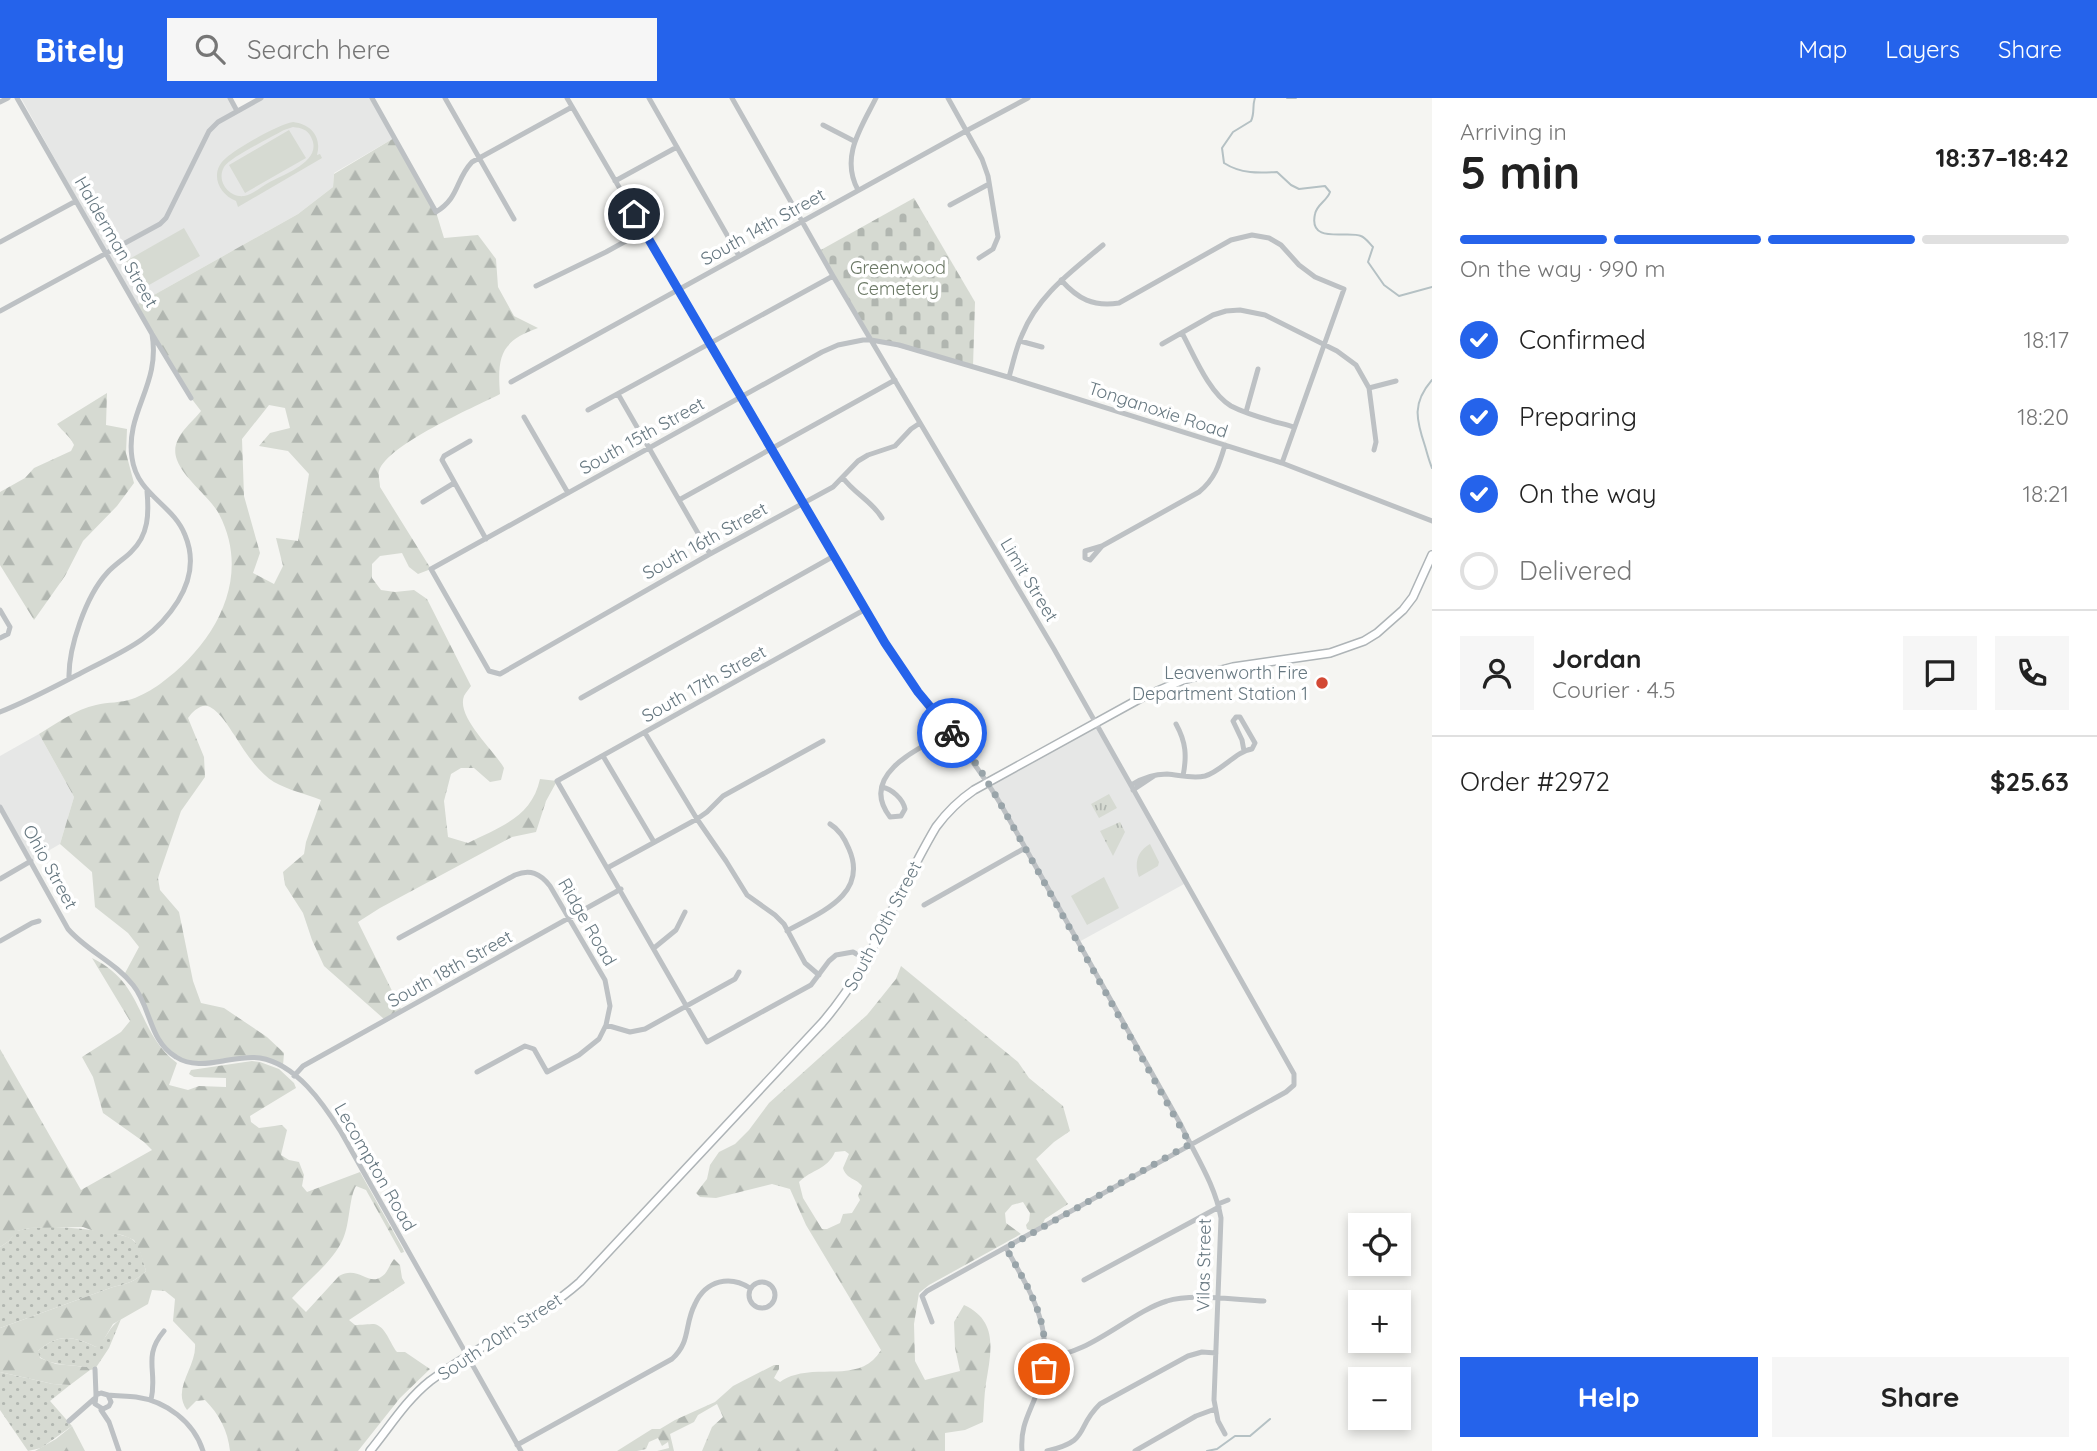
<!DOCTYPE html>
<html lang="en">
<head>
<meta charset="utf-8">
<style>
	:root { --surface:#fff; --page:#f6f6f6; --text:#222; --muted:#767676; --line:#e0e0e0; --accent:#2563eb }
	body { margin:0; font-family:Quicksand,sans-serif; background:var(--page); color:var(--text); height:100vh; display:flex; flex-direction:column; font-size:26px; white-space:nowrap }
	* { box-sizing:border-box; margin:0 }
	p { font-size:23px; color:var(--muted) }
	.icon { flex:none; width:38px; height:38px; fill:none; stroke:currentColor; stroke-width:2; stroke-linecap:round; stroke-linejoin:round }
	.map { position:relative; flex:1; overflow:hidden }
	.side { display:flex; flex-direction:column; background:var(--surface); width:665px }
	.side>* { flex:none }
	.fabs { position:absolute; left:1348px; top:1115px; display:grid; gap:14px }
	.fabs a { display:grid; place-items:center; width:63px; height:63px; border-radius:0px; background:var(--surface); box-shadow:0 4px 10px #0003; font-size:35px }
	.pin { position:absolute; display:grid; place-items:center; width:60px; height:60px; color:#fff; margin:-30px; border:4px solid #fff; border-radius:50%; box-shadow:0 2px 7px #0007 }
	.courier { position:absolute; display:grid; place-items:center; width:70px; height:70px; margin:-35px; border:5px solid #2563eb; border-radius:50%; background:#fff; color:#222; box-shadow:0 2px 9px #0007 }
	.summary em { font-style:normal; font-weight:700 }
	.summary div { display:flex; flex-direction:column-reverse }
	.summary { display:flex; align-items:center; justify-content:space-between; height:119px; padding:0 28px }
	h1 { font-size:46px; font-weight:700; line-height:52px }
	.bar { display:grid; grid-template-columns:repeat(4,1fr); gap:10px 7px; align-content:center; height:84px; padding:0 28px }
	.bar i { height:9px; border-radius:5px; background:var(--line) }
	.bar .active { background:var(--accent) }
	.bar p { grid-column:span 4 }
	.line { display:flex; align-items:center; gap:18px; padding:0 28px; border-top:2px solid var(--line) }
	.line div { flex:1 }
	.round { display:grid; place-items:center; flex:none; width:74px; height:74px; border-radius:0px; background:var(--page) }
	ol { padding:0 28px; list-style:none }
	li { display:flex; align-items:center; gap:21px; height:77px }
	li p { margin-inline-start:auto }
	li .icon { padding:7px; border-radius:50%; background:var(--accent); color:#fff; stroke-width:4 }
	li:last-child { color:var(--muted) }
	li i { width:38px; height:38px; border:4px solid var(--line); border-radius:50% }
	.action { display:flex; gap:14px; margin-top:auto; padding:14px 28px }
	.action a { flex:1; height:80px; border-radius:0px; background:var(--accent); color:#fff; font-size:28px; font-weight:700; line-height:80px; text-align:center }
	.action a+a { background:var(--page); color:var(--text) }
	header { display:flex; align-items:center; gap:42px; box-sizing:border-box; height:98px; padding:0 35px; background:var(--accent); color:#fff }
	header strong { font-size:33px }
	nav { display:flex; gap:38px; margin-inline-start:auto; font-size:24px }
	.search { width:490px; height:63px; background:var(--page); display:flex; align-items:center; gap:18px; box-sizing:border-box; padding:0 24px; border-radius:0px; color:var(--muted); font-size:26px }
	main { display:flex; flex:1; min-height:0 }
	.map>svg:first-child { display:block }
</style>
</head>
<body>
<header>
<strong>Bitely</strong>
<div class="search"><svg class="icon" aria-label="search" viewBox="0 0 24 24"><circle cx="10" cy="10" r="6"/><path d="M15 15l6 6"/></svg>Search here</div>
<nav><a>Map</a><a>Layers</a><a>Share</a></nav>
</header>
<main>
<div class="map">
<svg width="1432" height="1353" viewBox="0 0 1432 1353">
	<defs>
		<pattern id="grass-dots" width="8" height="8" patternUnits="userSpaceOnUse" patternTransform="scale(1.75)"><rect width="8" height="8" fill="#d6dad2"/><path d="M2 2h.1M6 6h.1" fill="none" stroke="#b1b6b0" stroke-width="1.8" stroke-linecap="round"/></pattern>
		<pattern id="forest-firs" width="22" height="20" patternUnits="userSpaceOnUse" patternTransform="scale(1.75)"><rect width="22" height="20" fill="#d6dad2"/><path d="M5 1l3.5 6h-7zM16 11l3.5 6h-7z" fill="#b1b6b0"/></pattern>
		<pattern id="cemetery-stones" width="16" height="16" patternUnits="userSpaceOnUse" patternTransform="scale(1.75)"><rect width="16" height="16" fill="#d6dad2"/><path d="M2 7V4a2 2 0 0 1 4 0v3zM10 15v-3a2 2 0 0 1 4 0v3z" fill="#b1b6b0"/></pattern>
		<pattern id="park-tufts" width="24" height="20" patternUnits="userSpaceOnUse" patternTransform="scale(1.75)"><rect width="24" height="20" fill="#d6dad2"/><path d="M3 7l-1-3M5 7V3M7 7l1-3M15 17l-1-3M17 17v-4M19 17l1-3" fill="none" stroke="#b1b6b0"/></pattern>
	</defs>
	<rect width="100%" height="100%" fill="#f5f5f2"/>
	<path fill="#e6e7e6" d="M 21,0 L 230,0 L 238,13 L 261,0 L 372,0 L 394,40 L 334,75 L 333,89 L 298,116 L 136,207 Z
		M 1096,625 L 1186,785 L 1077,845 L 988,684 Z
		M 39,636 L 74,699 L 60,746 L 31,763 L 0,709 L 0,658 Z"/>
	<path fill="url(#grass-dots)" d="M 51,1129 C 66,1129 122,1133 133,1142 C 141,1149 143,1163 146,1173 C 136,1183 127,1186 113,1189 L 0,1230 L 0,1149 L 9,1143 L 16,1133 L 30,1130 Z
		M 121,1221 L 109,1250 L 95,1271 L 90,1272 L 87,1269 C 71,1267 52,1268 38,1258 L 38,1253 C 59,1235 73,1238 96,1249 C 107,1241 109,1228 121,1221 Z
		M 0,1274 L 53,1286 L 70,1287 L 50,1303 L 72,1328 L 41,1350 L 28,1353 L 0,1312 Z"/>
	<path fill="url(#forest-firs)" fill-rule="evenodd" d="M 394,40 L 436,114 L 444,140 L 478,137 L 496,161 L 498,189 L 514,218 L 538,230 C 501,243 497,258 500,296 C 473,310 388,346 379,373 C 378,377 380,385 380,389 L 431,471 L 418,476 L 409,469 L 402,455 L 380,458 L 372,466 L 372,480 L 381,492 L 395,494 L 414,492 L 427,501 L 471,588 C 469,591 466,594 464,598 C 456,619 494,652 504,670 L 501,682 L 490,684 L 474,670 L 461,670 L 451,676 L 444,703 L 448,739 L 468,745 C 500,729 532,719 540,681 L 557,683 L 546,703 L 536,734 L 512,739 L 380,810 L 358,824 L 401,911 L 384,921 L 324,868 L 312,842 L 303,815 L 285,787 L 283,774 L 304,756 L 306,744 L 321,702 C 306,696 288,692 274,684 C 259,675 244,653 235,638 C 228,628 221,615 210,609 C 202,604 192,614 188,620 L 204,659 L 205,679 L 181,713 L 158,780 L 160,792 L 179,814 L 193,883 L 201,905 L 224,910 L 267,939 L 284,955 L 283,968 L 261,960 L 212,965 L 184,964 L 161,946 L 135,889 L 124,877 L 139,849 L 128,835 L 95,809 L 92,774 L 60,746 L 74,699 L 39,636 C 56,626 76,611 96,607 C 108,604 121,605 132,601 C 141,598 153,591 160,586 C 214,547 253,481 219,416 C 210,399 184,381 177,362 C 169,341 190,327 201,313 L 191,300 L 136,207 L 298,116 L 333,89 L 334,76 ZM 269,307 L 285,310 L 290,330 L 270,335 L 259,348 L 288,353 L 309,376 L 298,443 L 276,440 L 283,468 L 274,486 L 253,475 L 260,455 L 244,398 L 242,341 Z
		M 107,295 L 106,327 L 127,331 L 126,355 L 134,385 L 117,408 L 83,443 L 65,478 L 34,522 L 0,467 L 0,394 L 25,380 L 34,370 L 71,353 L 74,347 C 70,338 63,334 57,326 Z
		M 92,860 C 146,886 135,933 177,965 L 169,987 L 188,992 L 199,988 L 226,989 L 226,980 L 194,979 L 189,976 L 191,972 L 252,963 L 260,964 L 279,971 L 294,985 L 296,990 L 250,1018 L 251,1024 L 259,1030 L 282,1027 L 287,1032 L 281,1057 L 289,1062 L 299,1064 L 304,1077 L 302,1088 L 307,1094 L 360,1074 L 403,1151 L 404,1154 L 401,1155 L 366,1092 L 356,1088 C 349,1099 350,1126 343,1141 C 332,1165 309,1181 292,1200 L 306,1214 L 339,1178 C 358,1167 368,1188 381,1179 C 388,1175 389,1167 394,1161 L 400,1167 L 402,1180 L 405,1185 L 349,1222 L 355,1227 C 361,1227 369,1226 374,1226 C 386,1228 390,1246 397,1254 L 405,1254 L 430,1271 L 400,1300 L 358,1353 L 230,1353 C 228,1333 219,1316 205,1302 L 196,1303 L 187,1312 C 171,1291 197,1269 195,1246 L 173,1223 L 175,1201 L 165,1193 L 152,1192 L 148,1206 L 113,1226 L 100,1248 L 96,1249 C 73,1238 59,1235 38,1253 L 40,1260 L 56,1266 L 87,1269 L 90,1272 L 70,1287 L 53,1286 L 0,1274 L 0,1230 L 113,1189 C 127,1186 136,1183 146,1173 L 140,1154 L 134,1142 L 122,1137 L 94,1133 L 83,1129 L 30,1130 L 17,1133 L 9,1143 L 0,1149 L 0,951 L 81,1092 L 152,1052 L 144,1044 L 103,1015 L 93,979 L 82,959 L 121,934 L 130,923 Z
		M 901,868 L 1018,964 L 1029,980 L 1063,1008 L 1070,1033 L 1054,1044 L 1036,1061 L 1068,1106 L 1045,1121 L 1042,1127 L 1032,1133 L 1027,1131 L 1026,1127 L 1029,1123 L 1030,1115 L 1023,1104 L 1012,1107 L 1005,1115 L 1006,1125 L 1021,1136 L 929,1187 L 919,1195 L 914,1226 L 915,1263 L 925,1282 L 960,1273 L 955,1250 L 954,1224 L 964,1207 C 999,1223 991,1254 986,1285 C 984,1298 984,1311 983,1324 L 965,1332 L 945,1335 L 945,1353 L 702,1353 L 712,1329 L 723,1319 L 717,1306 L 698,1317 L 694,1324 L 670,1336 L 674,1353 L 657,1353 L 669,1350 L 668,1344 L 662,1348 L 658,1340 L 649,1344 L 646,1351 L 637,1353 L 617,1353 L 652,1331 L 660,1331 L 675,1322 L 715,1304 L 733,1288 L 774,1267 L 779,1267 L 779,1271 L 774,1280 L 780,1284 C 784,1281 790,1278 795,1277 C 825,1268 862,1284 881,1252 L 806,1127 L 790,1091 L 772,1086 L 716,1100 L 700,1099 L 696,1095 L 707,1081 L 710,1067 L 719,1054 L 735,1046 L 749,1032 L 769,1005 L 867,917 L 896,881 ZM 845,1053 L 849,1056 L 843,1070 C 846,1081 856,1080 862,1088 L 858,1098 L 860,1102 L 852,1115 L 843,1116 L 840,1125 L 827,1131 L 822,1131 L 803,1100 L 799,1084 C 812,1071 827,1072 835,1054 Z
		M 72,1328 L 85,1353 L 35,1353 L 56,1341 Z"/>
	<path fill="url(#cemetery-stones)" d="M 914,100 L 975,204 L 973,269 L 871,242 L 819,153 Z"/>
	<path fill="url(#park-tufts)" d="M 1109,696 L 1117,710 L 1099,720 L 1091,706 Z
		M 1120,724 L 1125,734 L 1113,758 L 1100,733 Z"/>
	<path fill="#d6dad2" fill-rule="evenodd" d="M 293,24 C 311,26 322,39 317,57 L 320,56 L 322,60 L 238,109 L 236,103 C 218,96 209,74 226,60 C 237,50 279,26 293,24 ZM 293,29 C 301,30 307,31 311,39 C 324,63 284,76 268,85 C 261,89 253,96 244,98 C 229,100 216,83 224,69 C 230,59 272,39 284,32 Z
		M 289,32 L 306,60 L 245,95 L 229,67 Z
		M 184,130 L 200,158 L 142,191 L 126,163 Z
		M 1150,746 L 1159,764 L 1158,768 L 1139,779 C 1134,766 1137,753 1150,746 Z
		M 1104,779 L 1119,810 L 1087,827 L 1071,798 Z"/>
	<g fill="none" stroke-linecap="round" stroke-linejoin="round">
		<path stroke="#b5c1c4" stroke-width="2" d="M 1255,0 C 1252,8 1255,15 1251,23 L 1233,34 L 1222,50 L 1224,65 C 1241,76 1259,75 1277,74 L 1291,87 L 1299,91 L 1325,88 L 1330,94 C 1327,103 1317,106 1315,116 C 1308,147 1348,132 1361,138 C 1366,140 1369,145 1373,149 L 1368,164 L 1384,187 L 1399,198 L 1432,189
			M 1287,0 L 1296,0
			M 1432,282 C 1412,305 1416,321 1425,348 C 1427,355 1429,363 1432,370
			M 1207,1353 L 1217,1351 L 1235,1338 L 1250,1338 L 1270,1321"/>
		<defs>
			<path id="major" d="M 370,1353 C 389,1330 406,1302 430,1283 C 478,1247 535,1224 580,1184 L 822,925 C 874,865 896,796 936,729 C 947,714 958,703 974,692 L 1141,600 L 1183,582 L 1233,569 L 1330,555 L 1364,543 L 1377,535 L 1403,512 L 1413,499 L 1432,457"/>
		</defs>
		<use href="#major" stroke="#aeb4b7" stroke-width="10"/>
		<path stroke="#bdc1c4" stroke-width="5" d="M 17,0 L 152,236 L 191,300
			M 230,0 L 237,13
			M 372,0 L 436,114 C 460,99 455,82 472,64 L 572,9
			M 445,0 L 514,121
			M 567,0 L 885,545 C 920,601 966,648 1000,705 L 1181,1027 C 1195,1057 1215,1086 1221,1120 L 1214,1302 L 1218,1323 L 1225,1336
			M 649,0 L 739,158
			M 732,0 L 833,178 L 1054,551 L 1294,976 L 1294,987 L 1286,994 L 927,1193 L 922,1198 L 932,1224
			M 948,0 L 982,61 L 988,78 L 998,139 L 993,151 L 979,160
			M 0,4 L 8,0
			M 823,27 L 854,43
			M 615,83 L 677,49
			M 858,92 C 840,59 861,30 876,0
			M 950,107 L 989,86
			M 0,144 L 76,103
			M 1061,182 C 1078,201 1093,209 1119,205 L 1231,142 L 1252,137 L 1269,140 L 1281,147 L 1299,167 L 1315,179 L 1344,191 L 1282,365
			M 536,188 L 606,154 L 644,133
			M 0,213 L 160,126 L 166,120 L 209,33 L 218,24 L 261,0
			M 1182,235 C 1194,257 1209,295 1231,308 C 1250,318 1273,323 1294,329
			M 1020,243 L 1042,249
			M 1162,246 L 1213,217 L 1226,213 L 1240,212 L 1265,217 L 1337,253 L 1356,267 L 1369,290 L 1376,344 L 1374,352
			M 1009,279 C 1013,265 1016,250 1022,237 C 1038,197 1071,174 1103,147
			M 511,284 L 966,33 L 1028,0
			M 1369,290 L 1396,283
			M 618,296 L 710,456
			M 588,312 L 833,178
			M 1246,314 L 1258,271
			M 524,319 L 568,395
			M 920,325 L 911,331 L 895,348 L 868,357 L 858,363 L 833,389 L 710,456 L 500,576 L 489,573 L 431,471 L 822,254 L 838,247 L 863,242 L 871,242 L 899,247 L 1011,280 L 1282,365 L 1432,423
			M 470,343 L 444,358 L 442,362 L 486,441
			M 843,380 C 855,396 872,403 882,420
			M 679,402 L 895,282
			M 423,404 L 454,385
			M 1102,448 L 1090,462 L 1085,460 L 1085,453 L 1102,448 L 1199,394 C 1215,381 1219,367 1225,347
			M 0,512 L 10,529 L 8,536 L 0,540
			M 864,512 L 557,683 L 707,944 L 811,887 L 829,863 L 836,857 L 853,854 L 867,862
			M 69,581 C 68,550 86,498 107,475 C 114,467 124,461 131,454 C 149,437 149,415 147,393
			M 581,600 L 834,458
			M 0,614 C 28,603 54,589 81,575 C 121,554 153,543 178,503 C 191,482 195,461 185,437 C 173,406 137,397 132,360 C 125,314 161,287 152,236
			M 1176,626 C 1186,644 1187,658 1183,678
			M 645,635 L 697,721 L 726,763 L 747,797 L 775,817 L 784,826 L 805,865 L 819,877
			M 603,658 L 654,744
			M 1131,687 C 1142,680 1153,676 1167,676 C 1180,677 1192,681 1205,678 C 1222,673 1236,653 1252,651 L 1255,645 L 1240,619 L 1236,619 L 1233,623 L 1242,642 L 1244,653
			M 882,689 C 892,691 903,701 905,711 L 901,718 L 890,719 C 857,676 921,649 951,634
			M 1133,692 L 1154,678
			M 0,709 L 68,831 C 87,853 115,864 133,887 C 151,909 149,943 176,959 C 190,968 207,966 223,963 C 235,961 248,958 260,960 C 296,966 323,1005 341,1034 L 521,1353
			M 609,769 L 697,721 L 707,714 L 723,698 L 823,643
			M 0,781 L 31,763
			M 924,807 L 1025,750
			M 787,833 C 819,815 869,797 849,751 C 845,741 840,732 830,726
			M 399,840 L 515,777 C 530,771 540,775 550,788 L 605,882 L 610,908 L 606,927 L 599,941 L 579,957 L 547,974 L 534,951 L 525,948 L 477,974
			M 0,843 L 32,825 L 39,823
			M 654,850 L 676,832 L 685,814
			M 606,927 L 630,934 L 645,931 L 735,881 L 739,874
			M 294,978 L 303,968 L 621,791
			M 1218,1106 L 1228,1102
			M 1006,1150 C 1033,1198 1057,1235 1038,1292 C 1030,1315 1020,1327 1022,1353
			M 1084,1182 L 1219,1109
			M749 1197a13 13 0 1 1 26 0a13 13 0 1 1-26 0Z
			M 1045,1258 C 1086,1260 1130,1214 1167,1203 C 1191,1195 1237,1202 1264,1203
			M 95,1271 L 96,1297 L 95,1306 L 103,1311 L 109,1308 L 111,1304 L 108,1297 L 101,1295 L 96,1297
			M 108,1297 C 118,1298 127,1298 136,1299 C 166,1303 194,1324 203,1353
			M 151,1302 C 158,1273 142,1259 164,1233
			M 101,1312 L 109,1324 L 119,1353
			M 69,1323 L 94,1301
			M 517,1347 L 672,1261 C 691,1244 684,1227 695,1206 C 706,1182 730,1177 750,1190
			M 1047,1353 C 1092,1342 1074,1331 1100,1306 L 1188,1258 L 1202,1254 L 1216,1255
			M 1135,1353 L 1196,1318 L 1215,1311"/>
		<use href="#major" stroke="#fff" stroke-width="7"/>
	</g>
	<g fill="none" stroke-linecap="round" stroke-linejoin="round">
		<path stroke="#99a4a9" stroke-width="7" stroke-dasharray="0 12.6" d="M 952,635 L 978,668 L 1000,705 L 1190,1046 L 1006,1150 C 1029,1191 1050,1222 1044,1271"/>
		<path stroke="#2563eb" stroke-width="9" d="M 634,116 L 885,545 L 918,594 L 952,635"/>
	</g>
	<circle fill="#d34935" stroke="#fff" stroke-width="2.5" cx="1322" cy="585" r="7"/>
	<g text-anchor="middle" stroke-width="7" stroke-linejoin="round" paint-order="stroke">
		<g font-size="18" fill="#677881" stroke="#fff">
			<text transform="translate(763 129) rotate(-29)" y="6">South 14th Street</text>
			<text transform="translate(116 144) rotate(60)" y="6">Halderman Street</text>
			<text transform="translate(1158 312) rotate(18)" y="6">Tonganoxie Road</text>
			<text transform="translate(642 338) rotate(-29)" y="6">South 15th Street</text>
			<text transform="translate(705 443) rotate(-29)" y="6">South 16th Street</text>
			<text transform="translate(1029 482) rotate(59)" y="6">Limit Street</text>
			<text transform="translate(704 586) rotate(-29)" y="6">South 17th Street</text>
			<text transform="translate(50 769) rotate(61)" y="6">Ohio Street</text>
			<text transform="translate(587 824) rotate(60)" y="6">Ridge Road</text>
			<text transform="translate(883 828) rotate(-62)" y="6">South 20th Street</text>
			<text transform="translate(450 871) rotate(-29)" y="6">South 18th Street</text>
			<text transform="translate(375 1069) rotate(60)" y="6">Lecompton Road</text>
			<text transform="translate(1204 1167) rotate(-89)" y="6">Vilas Street</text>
			<text transform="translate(500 1239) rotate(-33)" y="6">South 20th Street</text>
		</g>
		<g font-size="18" fill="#6b7865" stroke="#fff">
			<text x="898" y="176">Greenwood<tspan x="898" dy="21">Cemetery</tspan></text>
		</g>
		<g font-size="18" fill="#677881" stroke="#fff" text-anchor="end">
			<text x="1308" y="581">Leavenworth Fire<tspan x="1308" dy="21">Department Station 1</tspan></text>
		</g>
	</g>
</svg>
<div class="fabs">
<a><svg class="icon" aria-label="locate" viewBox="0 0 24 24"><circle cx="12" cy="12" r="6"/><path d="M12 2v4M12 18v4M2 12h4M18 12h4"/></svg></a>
<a>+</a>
<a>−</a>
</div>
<div class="pin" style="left:1044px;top:1271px;background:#ea580c"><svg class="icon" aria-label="bag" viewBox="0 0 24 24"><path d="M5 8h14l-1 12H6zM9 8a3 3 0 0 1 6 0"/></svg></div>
<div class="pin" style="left:634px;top:116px;background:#1f2937"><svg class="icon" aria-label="home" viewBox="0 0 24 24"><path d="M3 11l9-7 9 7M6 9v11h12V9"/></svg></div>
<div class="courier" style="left:952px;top:635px"><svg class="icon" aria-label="bike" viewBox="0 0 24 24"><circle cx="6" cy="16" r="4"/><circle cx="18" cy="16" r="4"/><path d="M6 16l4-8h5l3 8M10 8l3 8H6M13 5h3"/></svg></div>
</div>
<section class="side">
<div class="summary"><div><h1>5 min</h1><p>Arriving in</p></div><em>18:37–18:42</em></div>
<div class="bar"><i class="active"></i><i class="active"></i><i class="active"></i><i></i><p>On the way · 990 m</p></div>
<ol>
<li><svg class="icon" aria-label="check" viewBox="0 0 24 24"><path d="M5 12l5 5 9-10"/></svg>Confirmed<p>18:17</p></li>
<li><svg class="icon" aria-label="check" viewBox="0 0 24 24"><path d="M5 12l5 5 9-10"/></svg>Preparing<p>18:20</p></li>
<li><svg class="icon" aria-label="check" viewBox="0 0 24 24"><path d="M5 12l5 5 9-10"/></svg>On the way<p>18:21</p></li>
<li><i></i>Delivered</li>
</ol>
<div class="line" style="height:126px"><a class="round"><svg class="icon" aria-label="person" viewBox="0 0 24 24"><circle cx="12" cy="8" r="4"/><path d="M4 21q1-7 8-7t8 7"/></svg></a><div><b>Jordan</b><p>Courier · 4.5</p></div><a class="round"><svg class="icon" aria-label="chat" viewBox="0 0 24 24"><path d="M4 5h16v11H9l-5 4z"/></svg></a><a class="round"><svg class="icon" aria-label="phone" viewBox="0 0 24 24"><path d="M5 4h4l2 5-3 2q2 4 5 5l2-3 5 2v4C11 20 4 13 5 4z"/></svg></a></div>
<div class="line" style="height:91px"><div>Order #2972</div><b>$25.63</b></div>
<div class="action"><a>Help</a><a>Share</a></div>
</section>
</main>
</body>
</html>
